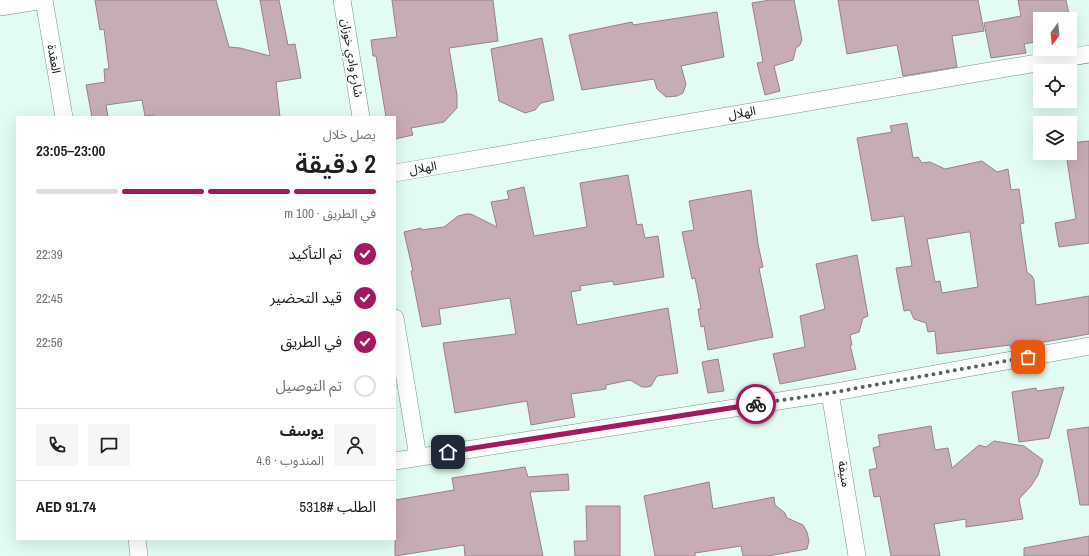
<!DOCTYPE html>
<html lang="ar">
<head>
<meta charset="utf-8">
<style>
	:root { --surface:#fff; --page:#f6f6f6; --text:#202124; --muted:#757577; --line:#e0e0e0; --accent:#a4185f }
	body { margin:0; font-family:"Archivo Narrow","Noto Sans Arabic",sans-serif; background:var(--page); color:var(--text); direction:rtl; height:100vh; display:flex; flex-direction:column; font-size:15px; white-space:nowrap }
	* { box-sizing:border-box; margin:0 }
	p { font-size:13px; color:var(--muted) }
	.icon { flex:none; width:22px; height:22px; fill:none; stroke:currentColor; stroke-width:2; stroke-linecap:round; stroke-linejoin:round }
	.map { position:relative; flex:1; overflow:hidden; direction:ltr }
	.side { position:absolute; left:16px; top:116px; width:380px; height:424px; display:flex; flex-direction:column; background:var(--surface); border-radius:0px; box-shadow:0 4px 16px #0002; direction:rtl }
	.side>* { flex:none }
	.needle { width:26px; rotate:195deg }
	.fabs { position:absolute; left:1033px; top:12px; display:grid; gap:8px }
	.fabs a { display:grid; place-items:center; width:44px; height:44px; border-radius:0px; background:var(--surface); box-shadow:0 4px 16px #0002; font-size:20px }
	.pin { position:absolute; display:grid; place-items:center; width:34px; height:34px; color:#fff; margin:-17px; border-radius:8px; box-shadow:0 2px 6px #0006 }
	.courier { position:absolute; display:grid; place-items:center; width:40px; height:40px; margin:-20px; border:3px solid #a4185f; border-radius:50%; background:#fff; color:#222; box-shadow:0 1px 5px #0007 }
	.head em { font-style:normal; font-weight:600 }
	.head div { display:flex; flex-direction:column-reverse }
	.head { display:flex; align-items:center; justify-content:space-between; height:68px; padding:0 20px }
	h1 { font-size:26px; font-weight:600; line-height:30px }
	.bar { display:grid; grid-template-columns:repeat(4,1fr); gap:6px 4px; align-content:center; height:48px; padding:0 20px }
	.bar i { height:5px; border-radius:3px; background:var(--line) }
	.bar .active { background:var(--accent) }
	.bar p { grid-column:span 4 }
	.line { display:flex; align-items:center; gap:10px; padding:0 20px; border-top:1px solid var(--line) }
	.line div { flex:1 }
	.round { display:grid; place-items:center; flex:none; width:42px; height:42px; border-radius:0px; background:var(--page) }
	ol { padding:0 20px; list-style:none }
	li { display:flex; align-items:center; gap:12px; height:44px }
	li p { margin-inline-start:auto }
	li .icon { padding:4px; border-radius:50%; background:var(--accent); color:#fff; stroke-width:4 }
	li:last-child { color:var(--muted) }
	li i { width:22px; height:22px; border:2px solid var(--line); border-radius:50% }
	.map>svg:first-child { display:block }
</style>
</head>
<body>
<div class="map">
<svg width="1089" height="556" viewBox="0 0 1089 556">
	<rect width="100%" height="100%" fill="#e2fcf1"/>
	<path fill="#c6acb5" stroke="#988088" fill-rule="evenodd" d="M 95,0 L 216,0 L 229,47 L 240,48 L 270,56 L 260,0 L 279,0 L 288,45 L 295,44 L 301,78 L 276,82 L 280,117 L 154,117 L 154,115 L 145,116 L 142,100 L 106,105 L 108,117 L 92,117 L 86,85 L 105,82 L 104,69 L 109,69 L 104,29 L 100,30 Z
		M 392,0 L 493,0 L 498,41 L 449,48 L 457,95 L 457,108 L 444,122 L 411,128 L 413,135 L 395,139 L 395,117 L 386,117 L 376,56 L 373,56 L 371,40 L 397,37 Z
		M 770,0 L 794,0 L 802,40 L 800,45 L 796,48 L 793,60 L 774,66 L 780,91 L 765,95 L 757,63 L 763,62 L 752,3 Z
		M 838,0 L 978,0 L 984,31 L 952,36 L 957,67 L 903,76 L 897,45 L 847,54 Z
		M 1018,0 L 1066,0 L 1070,19 L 1040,19 L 1040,41 L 1024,44 L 1026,53 L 991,58 L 984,23 L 1021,16 Z
		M 717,12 L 724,57 L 681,66 L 686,84 L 683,93 L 677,96 L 666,97 L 657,89 L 654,79 L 582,90 L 569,35 L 632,22 L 633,25 Z
		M 542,38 L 554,100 L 541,103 L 535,110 L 525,113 L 499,101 L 491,49 Z
		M 907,123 L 913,158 L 918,157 L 922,163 L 930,162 L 945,169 L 982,161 L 997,172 L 1008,169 L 1011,190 L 1019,189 L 1024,223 L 1020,224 L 1027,272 L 1032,276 L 1034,280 L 1036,305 L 1089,296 L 1089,334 L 1011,348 L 1010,345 L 937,354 L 935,331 L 928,332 L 926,323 L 914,319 L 910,310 L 904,311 L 896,268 L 912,266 L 904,216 L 872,221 L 857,138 L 892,132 L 890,126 ZM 968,232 L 970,232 L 978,287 L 942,293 L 940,281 L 935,282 L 927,239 Z
		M 1089,141 L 1089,243 L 1059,247 L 1055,223 L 1076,219 L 1066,153 L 1070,153 L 1070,143 Z
		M 628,175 L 637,225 L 642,224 L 645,238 L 658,236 L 664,277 L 614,285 L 613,281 L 580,286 L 581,290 L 571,292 L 577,325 L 668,308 L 678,373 L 657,376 L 651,386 L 647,387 L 642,387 L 630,380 L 606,385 L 606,389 L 571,394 L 575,417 L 531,425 L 527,401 L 455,413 L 443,343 L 516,334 L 510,298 L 439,309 L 441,324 L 422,327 L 411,271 L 413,271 L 404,232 L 421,228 L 421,230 L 444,227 L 458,216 L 466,214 L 471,214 L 497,227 L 491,202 L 509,199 L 507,191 L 524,187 L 534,236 L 587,227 L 580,183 Z
		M 751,190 L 758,244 L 763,267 L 759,268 L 773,337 L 708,350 L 704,326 L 701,327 L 698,309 L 701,309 L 695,278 L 692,279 L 682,232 L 694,230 L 689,201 Z
		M 857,255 L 868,316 L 863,318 L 859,332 L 850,335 L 852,345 L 850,345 L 856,369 L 780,384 L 773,354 L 805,347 L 800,316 L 825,309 L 816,264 Z
		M 718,359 L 724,391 L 708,393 L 702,362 Z
		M 1064,387 L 1049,438 L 1019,442 L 1012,392 L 1036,388 L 1037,391 Z
		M 931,426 L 935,450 L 948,448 L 952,468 L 979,445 L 986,447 L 994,441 L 1024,446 L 1043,460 L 1038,475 L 1031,486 L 1019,499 L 1023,519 L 966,527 L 966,519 L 934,524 L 940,556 L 891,556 L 880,496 L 874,497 L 869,470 L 877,468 L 873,448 L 880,446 L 878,435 Z
		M 1089,427 L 1089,505 L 1080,505 L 1067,430 Z
		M 525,467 L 528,477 L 568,474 L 569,490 L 530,492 L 543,556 L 465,556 L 464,545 L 395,556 L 395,500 L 454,490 L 452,478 Z
		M 709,482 L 713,509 L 774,497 L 775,505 L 785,513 L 787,518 L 803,525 L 807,532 L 809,541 L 807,549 L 768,556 L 743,556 L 741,546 L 695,553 L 695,556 L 655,556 L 644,496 Z
		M 586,506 L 620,506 L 620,556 L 575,556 L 574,541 L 587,541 Z
		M 1089,536 L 1089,556 L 1024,556 L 1024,548 Z"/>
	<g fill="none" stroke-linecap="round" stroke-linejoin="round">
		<defs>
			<path id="minor" d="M 44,0 L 64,117
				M 342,0 L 361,117
				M 0,7 L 44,0
				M 395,173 L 1089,54
				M 395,318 L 418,457
				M 830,393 L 857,556
				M 395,461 L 830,393 L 1089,346
				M 137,539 L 139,556"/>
		</defs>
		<use href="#minor" stroke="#799187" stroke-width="18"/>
		<use href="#minor" stroke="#fff" stroke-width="17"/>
	</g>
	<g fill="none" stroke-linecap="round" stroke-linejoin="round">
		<path stroke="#56655f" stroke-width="4" stroke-dasharray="0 7.2" d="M 756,404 L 830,393 L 1028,357"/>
		<path stroke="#a4185f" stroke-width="5" d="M 448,452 L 756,404"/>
	</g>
	<g text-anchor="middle" stroke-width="3.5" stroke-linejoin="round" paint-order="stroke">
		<g font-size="12" fill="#0a1310" stroke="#fff">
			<text transform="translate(352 58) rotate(80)" y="4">شارع وادي خوزان</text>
			<text transform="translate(54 59) rotate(80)" y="4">العقدة</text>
			<text transform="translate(742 113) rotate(-10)" y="4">الهلال</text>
			<text transform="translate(423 168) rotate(-10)" y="4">الهلال</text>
			<text transform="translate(844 474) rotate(81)" y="4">منيفة</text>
		</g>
	</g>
</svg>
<div class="fabs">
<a><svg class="needle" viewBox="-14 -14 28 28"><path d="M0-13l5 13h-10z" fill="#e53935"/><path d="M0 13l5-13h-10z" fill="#757577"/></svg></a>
<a><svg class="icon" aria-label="locate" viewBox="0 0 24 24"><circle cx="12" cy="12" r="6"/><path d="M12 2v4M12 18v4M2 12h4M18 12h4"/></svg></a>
<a><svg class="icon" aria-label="layers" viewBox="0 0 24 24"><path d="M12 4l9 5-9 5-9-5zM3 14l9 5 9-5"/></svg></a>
</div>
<div class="pin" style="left:1028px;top:357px;background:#ea580c"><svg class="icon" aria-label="bag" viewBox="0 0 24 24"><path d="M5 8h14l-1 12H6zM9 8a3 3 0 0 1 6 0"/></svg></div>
<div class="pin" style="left:448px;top:452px;background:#1f2937"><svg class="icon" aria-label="home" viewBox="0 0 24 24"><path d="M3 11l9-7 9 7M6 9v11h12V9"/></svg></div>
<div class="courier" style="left:756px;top:404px"><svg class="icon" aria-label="bike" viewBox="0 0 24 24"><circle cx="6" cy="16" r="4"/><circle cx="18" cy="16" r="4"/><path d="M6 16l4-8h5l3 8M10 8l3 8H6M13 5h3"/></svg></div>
<section class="side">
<div class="head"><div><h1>2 دقيقة</h1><p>يصل خلال</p></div><em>23:00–23:05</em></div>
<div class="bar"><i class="active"></i><i class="active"></i><i class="active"></i><i></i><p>في الطريق · 100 m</p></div>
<ol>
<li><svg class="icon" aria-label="check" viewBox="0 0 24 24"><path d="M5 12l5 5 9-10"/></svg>تم التأكيد<p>22:39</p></li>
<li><svg class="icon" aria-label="check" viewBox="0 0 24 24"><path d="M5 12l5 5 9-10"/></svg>قيد التحضير<p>22:45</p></li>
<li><svg class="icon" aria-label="check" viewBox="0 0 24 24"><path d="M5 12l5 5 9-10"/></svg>في الطريق<p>22:56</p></li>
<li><i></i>تم التوصيل</li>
</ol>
<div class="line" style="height:72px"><a class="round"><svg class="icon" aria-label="person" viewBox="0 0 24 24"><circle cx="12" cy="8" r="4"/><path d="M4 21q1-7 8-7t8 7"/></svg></a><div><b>يوسف</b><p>المندوب · 4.6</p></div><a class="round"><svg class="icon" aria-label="chat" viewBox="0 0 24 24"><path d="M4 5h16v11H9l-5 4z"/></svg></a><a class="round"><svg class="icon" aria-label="phone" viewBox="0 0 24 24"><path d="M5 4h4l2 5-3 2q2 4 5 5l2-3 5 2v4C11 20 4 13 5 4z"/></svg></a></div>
<div class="line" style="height:52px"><div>الطلب #5318</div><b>AED 91.74</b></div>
</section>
</div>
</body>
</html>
